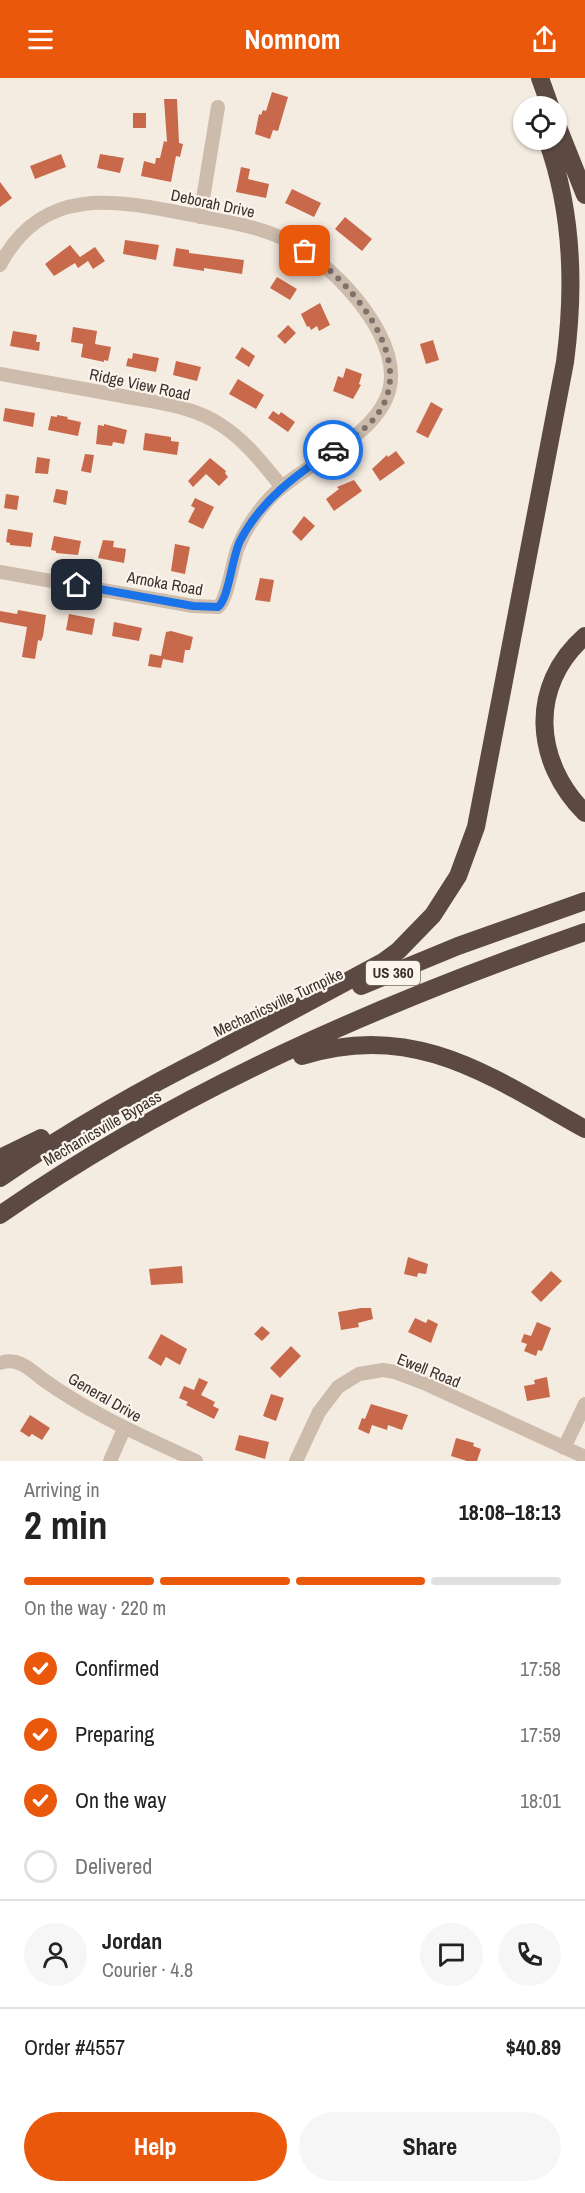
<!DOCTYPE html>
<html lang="en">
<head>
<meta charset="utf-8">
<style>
	:root { --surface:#fff; --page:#f6f6f6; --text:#222; --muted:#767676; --line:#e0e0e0; --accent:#ea580c }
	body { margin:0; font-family:"Archivo Narrow",sans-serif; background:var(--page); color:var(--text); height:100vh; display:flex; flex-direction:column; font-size:22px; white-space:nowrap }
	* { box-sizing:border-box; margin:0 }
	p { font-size:20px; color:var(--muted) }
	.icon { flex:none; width:33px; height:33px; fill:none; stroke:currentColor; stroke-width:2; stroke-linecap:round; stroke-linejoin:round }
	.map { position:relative; height:1383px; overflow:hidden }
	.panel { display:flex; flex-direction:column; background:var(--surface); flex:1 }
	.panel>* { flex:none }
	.controls { position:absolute; left:513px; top:18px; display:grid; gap:12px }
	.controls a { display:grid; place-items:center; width:54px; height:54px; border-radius:50%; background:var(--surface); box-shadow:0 2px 4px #0004; font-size:30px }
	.pin { position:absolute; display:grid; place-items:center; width:51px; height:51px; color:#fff; margin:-26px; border-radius:12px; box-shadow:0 3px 9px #0006 }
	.courier { position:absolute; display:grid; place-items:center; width:60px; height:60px; margin:-30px; border:4px solid #1a73e8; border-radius:50%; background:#fff; color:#222; box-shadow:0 2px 8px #0007 }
	.summary em { font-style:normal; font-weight:700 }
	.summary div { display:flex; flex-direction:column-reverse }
	.summary { display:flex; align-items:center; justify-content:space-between; height:102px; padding:0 24px }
	h1 { font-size:39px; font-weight:700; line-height:45px }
	.bar { display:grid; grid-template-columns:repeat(4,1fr); gap:9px 6px; align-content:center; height:72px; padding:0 24px }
	.bar i { height:8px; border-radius:4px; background:var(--line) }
	.bar .selected { background:var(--accent) }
	.bar p { grid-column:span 4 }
	.line { display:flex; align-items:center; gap:15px; padding:0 24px; border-top:2px solid var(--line) }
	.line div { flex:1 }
	.round { display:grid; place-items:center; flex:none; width:63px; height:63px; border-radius:32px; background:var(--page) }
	ol { padding:0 24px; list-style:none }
	li { display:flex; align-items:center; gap:18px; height:66px }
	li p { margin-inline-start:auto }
	li .icon { padding:6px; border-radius:50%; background:var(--accent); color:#fff; stroke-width:4 }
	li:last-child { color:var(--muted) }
	li i { width:33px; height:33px; border:3px solid var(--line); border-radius:50% }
	.primary-button { display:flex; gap:12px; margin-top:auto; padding:12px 24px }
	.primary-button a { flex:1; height:69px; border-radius:36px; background:var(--accent); color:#fff; font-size:24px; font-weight:700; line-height:69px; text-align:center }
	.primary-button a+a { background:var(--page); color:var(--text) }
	header { display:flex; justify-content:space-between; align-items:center; height:78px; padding:0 24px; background:var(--accent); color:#fff; font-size:27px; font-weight:700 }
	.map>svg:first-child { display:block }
</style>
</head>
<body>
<header><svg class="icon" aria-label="menu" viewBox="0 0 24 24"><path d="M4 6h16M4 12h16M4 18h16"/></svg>Nomnom<svg class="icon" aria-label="share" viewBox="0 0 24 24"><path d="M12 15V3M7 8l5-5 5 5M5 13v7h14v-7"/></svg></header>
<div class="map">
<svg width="585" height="1383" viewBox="0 0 585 1383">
	<rect width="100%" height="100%" fill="#f4ebe1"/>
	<path fill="#c8694b" d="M 272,14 L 288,19 L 278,53 L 273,52 L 270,61 L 255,56 L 259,36 L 261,37 L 263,32 L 266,33 Z
		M 164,21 L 177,21 L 179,65 L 183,66 L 180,79 L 176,78 L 171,104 L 141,98 L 144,83 L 155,86 L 156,80 L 160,80 L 164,63 L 167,64 Z
		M 133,35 L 146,35 L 146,50 L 133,50 Z
		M 61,76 L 66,89 L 35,101 L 30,88 Z
		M 100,76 L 124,80 L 120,95 L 97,90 Z
		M 241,89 L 250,91 L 248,101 L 269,106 L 266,120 L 236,114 Z
		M 0,104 L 12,120 L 0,129 Z
		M 292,111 L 321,125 L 314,139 L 285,125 Z
		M 345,139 L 372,161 L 362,173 L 335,151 Z
		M 125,162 L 159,167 L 156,182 L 123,176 Z
		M 70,167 L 80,179 L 95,169 L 105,183 L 93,191 L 88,183 L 78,190 L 75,185 L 54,198 L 45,186 Z
		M 176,170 L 189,172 L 189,175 L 244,182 L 242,196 L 204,190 L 204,193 L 173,188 Z
		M 277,199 L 297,211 L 290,222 L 270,210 Z
		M 320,225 L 330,247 L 319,253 L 317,248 L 311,252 L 309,248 L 307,249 L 301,236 Z
		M 288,247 L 296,255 L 285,266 L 277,258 Z
		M 73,249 L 97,253 L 95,266 L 111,269 L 108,283 L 104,282 L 104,284 L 81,279 L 83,266 L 71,264 Z
		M 13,253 L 37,257 L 36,264 L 40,264 L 39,273 L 10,268 Z
		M 433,262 L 439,282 L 426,286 L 420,266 Z
		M 242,269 L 255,278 L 249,289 L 235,280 Z
		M 133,275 L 159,280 L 156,294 L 126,288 L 128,280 L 132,281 Z
		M 176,283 L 201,289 L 197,303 L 173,297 Z
		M 346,290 L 362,296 L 359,306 L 361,307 L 353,321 L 333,313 L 338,298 L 343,300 Z
		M 238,301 L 264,317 L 256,331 L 229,316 Z
		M 431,324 L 443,331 L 428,360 L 416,354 Z
		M 5,330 L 35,335 L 33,349 L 3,343 Z
		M 273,333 L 279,337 L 281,334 L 295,344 L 288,354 L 268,340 Z
		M 57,337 L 68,339 L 67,341 L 81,344 L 78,358 L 48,352 L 51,338 L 57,339 Z
		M 104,346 L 127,352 L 124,366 L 113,364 L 112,368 L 96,366 L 98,347 L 104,348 Z
		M 145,355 L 171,359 L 171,363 L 179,364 L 177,377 L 143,372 Z
		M 396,373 L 405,385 L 380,403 L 372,391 L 387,377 L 388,379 Z
		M 85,376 L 94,377 L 91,395 L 81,393 Z
		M 37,379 L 50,381 L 48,396 L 35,395 Z
		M 210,380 L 226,393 L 225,395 L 228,399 L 219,408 L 206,396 L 193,409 L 188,403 Z
		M 354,402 L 362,413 L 334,433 L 326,421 L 339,411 L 337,409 Z
		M 56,411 L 68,413 L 66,427 L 53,424 Z
		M 6,416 L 19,418 L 17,432 L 4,430 Z
		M 195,420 L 214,429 L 203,451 L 188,444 L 195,430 L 191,428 Z
		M 304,438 L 315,448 L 301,463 L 292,454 Z
		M 8,451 L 33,455 L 31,469 L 10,467 L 10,465 L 6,464 Z
		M 54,458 L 81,463 L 78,477 L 56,475 L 56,473 L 51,472 Z
		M 103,462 L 114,463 L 113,469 L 126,471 L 124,485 L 98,480 Z
		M 175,466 L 190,469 L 185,496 L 171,493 Z
		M 260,500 L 274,502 L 270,524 L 255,522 Z
		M 18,532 L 46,537 L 43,558 L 41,563 L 38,562 L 35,581 L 22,579 L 27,549 L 0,544 L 0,533 L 17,536 Z
		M 69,536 L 95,541 L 92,557 L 66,552 Z
		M 114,544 L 142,550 L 139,563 L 112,558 Z
		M 171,553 L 193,559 L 190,572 L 185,572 L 183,585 L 163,581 L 161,590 L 148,588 L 150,576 L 161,578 L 166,554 Z
		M 408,1179 L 428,1186 L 426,1196 L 418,1195 L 417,1199 L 404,1196 Z
		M 182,1188 L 183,1205 L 151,1207 L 149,1191 Z
		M 551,1193 L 562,1203 L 541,1224 L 531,1214 Z
		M 361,1230 L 371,1230 L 373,1241 L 358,1245 L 359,1249 L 341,1252 L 338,1234 Z
		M 415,1240 L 426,1245 L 428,1241 L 438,1246 L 431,1265 L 408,1254 Z
		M 537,1244 L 551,1250 L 542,1273 L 538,1272 L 536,1278 L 524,1273 L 527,1266 L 521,1264 L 524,1256 L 531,1258 Z
		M 262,1248 L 270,1255 L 262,1263 L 254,1256 Z
		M 161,1256 L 187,1271 L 180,1287 L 166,1279 L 161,1288 L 148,1280 Z
		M 291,1268 L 301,1278 L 280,1300 L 270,1290 Z
		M 547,1299 L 550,1319 L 527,1323 L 524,1308 L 535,1306 L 534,1302 Z
		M 199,1300 L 208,1304 L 201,1317 L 215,1324 L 213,1328 L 219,1331 L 214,1341 L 186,1327 L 188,1324 L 179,1320 L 184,1308 L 194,1312 Z
		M 271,1316 L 284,1320 L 276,1343 L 263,1338 Z
		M 371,1326 L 408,1337 L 402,1352 L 388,1347 L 387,1352 L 372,1347 L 369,1356 L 358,1351 L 362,1340 L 365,1341 Z
		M 30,1337 L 50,1350 L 42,1362 L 32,1356 L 29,1359 L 20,1353 Z
		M 239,1357 L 269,1364 L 265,1381 L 235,1372 Z
		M 456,1360 L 474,1365 L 473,1368 L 481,1371 L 477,1383 L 467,1383 L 451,1378 Z"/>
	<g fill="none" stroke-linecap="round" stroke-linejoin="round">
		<path stroke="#cdbbac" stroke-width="14" d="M 200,139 L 218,29
			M 0,187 C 44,104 120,123 197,138 C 228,144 264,149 292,165 C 336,189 411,267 386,321 C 367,364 303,386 270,420 C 257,434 245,452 238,469 C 232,484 228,521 218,529 L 193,528 L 0,494
			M 0,296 C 39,303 78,310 117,317 C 152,324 191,327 221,347 C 246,363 263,386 282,409
			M 0,1285 C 17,1279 29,1290 41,1300 C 89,1335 142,1358 196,1383
			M 564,1370 L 585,1326
			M 110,1383 L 124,1351
			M 296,1383 L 319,1334 L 338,1309 L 359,1296 L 383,1292 L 395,1294 L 426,1306 L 585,1379"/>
		<path stroke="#5c4a42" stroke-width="18" d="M 540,0 L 550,28
			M 556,44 L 585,117
			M 585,558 C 528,608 534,684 585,735
			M 361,908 L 458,868 L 585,823
			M 302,978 C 414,942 492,999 585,1051
			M 206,979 L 383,884 L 398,873 L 433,837 L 458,798 L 476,749 L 565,284 C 575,209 573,134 547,62
			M 0,1080 L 41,1060
			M 0,1100 C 69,1053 141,1011 216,974
			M 0,1137 C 177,1013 381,925 585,854"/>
	</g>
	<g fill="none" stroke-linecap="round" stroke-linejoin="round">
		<path stroke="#7c716b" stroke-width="6" stroke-dasharray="0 10.8" d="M 305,173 C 349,202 417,279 379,334 C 368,351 350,361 333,372"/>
		<path stroke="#1a73e8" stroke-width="8" d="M 77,507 L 193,528 L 218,529 C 229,520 232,479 240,463 C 261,422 296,397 333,372"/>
	</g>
	<g text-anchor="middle" stroke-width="4.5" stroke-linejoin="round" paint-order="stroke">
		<rect fill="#fbf5ee" stroke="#756b66" stroke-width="1.5" x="366" y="883" width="54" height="24" rx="4.5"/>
		<g font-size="15" font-weight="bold" fill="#3b302b">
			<text x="393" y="900">US 360</text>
		</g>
		<g font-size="16" fill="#3b302b" stroke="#fbf5ee">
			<text transform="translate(213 125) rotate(12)" y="6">Deborah Drive</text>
			<text transform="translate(140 306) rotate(12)" y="6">Ridge View Road</text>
			<text transform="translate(165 505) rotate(10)" y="6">Arnoka Road</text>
			<text transform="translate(278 924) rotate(-25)" y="6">Mechanicsville Turnpike</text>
			<text transform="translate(102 1050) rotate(-30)" y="6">Mechanicsville Bypass</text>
			<text transform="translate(429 1292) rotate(22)" y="6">Ewell Road</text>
			<text transform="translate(105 1319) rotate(30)" y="6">General Drive</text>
		</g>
	</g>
</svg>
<div class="controls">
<a><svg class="icon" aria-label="locate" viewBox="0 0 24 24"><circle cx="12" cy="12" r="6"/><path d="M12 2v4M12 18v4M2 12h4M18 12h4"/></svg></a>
</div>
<div class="pin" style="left:305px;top:173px;background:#ea580c"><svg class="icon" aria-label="bag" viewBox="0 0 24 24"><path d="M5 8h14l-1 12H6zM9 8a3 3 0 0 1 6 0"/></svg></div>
<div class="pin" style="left:77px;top:507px;background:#1f2937"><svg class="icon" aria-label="home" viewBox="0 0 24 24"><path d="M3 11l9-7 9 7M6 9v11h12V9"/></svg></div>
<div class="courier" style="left:333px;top:372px"><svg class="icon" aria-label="car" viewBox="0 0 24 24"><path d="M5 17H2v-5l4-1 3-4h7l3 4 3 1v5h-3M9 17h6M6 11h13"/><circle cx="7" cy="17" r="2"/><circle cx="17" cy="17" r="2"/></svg></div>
</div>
<section class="panel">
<div class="summary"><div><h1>2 min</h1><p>Arriving in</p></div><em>18:08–18:13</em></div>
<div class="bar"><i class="selected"></i><i class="selected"></i><i class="selected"></i><i></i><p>On the way · 220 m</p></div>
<ol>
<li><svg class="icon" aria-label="check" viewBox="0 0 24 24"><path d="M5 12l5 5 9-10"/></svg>Confirmed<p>17:58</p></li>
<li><svg class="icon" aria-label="check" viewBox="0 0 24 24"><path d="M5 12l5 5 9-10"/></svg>Preparing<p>17:59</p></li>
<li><svg class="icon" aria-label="check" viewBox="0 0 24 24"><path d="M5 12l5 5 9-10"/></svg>On the way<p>18:01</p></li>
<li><i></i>Delivered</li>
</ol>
<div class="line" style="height:108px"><a class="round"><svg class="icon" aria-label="person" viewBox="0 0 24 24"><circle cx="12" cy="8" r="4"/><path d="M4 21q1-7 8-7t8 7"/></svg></a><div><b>Jordan</b><p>Courier · 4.8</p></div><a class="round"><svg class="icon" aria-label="chat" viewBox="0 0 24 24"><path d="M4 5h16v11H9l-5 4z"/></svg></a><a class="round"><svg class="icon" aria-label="phone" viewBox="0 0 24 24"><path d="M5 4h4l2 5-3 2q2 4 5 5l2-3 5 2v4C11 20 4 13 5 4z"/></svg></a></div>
<div class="line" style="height:78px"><div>Order #4557</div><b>$40.89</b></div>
<div class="primary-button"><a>Help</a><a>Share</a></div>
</section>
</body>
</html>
